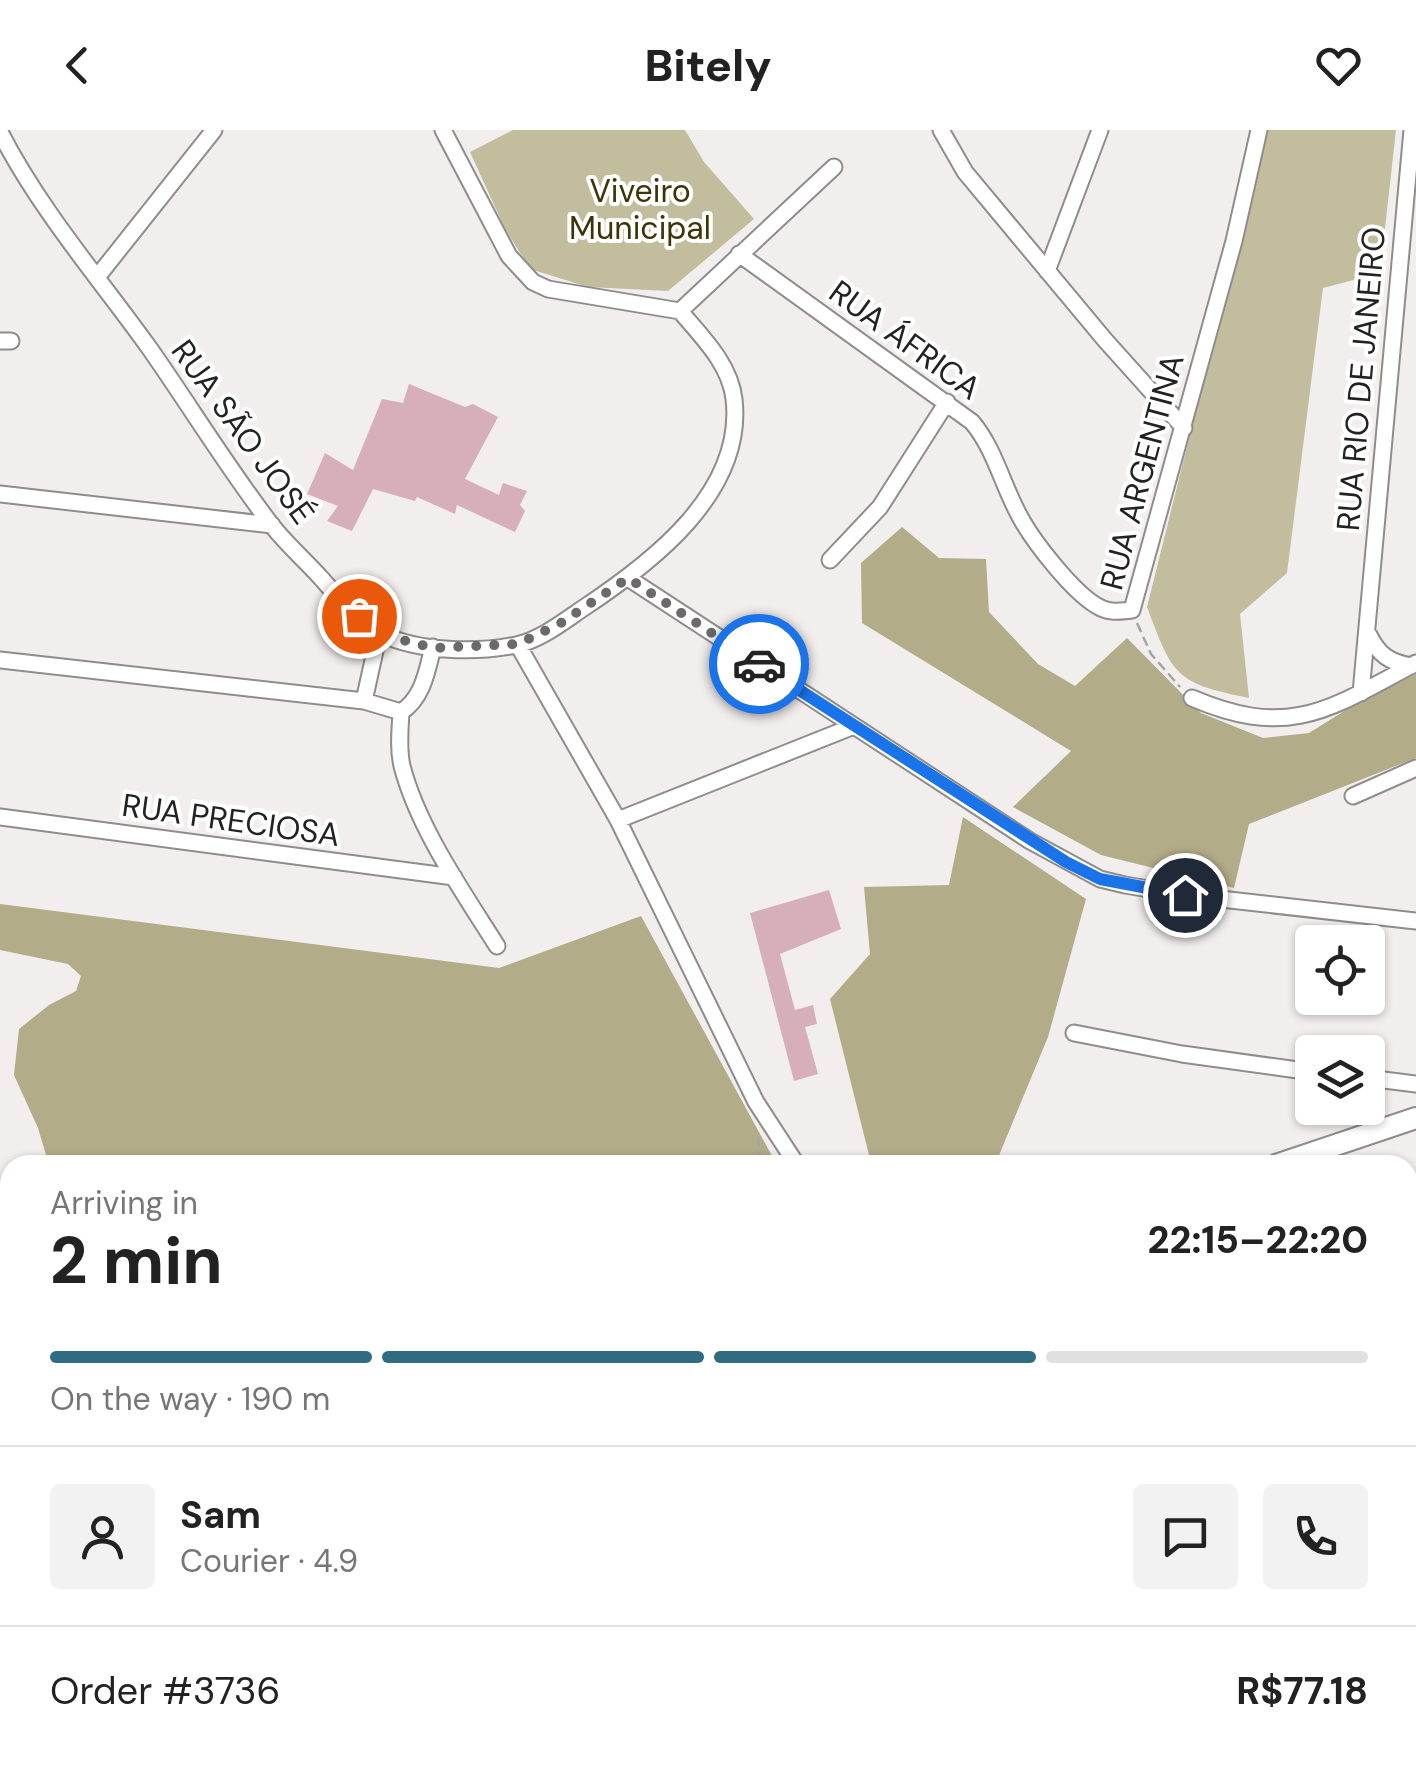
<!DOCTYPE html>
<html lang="en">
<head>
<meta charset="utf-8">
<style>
	:root { --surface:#fff; --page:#f2f2f2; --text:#222; --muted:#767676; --line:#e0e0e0; --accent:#2f6c82 }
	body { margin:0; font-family:"DM Sans",sans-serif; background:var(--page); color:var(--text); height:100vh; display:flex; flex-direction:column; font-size:38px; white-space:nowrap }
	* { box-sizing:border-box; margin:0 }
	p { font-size:32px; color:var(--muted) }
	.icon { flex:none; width:55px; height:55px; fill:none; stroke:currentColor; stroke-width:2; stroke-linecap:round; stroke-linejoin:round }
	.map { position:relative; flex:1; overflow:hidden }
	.drawer { position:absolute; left:0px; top:1025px; width:1418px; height:620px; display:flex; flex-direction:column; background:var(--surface); border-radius:30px 30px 0 0; box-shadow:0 2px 8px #0004 }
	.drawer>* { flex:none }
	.buttons { position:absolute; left:1295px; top:795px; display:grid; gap:20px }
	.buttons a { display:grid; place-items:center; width:90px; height:90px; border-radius:10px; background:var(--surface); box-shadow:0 2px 8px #0004; font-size:50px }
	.pin { position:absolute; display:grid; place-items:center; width:85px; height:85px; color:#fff; margin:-42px; border:5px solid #fff; border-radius:50%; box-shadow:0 2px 10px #0007 }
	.courier { position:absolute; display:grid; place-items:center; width:100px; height:100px; margin:-50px; border:8px solid #1a73e8; border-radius:50%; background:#fff; color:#222; box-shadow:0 2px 12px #0007 }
	.head em { font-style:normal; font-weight:800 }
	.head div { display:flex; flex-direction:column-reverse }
	.head { display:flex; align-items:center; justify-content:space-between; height:170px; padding:0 50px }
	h1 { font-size:65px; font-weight:800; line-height:75px }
	.bar { display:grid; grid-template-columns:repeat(4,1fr); gap:15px 10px; align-content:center; height:120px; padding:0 50px }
	.bar i { height:12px; border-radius:8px; background:var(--line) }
	.bar .active { background:var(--accent) }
	.bar p { grid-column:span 4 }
	.line { display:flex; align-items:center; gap:25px; padding:0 50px; border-top:2px solid var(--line) }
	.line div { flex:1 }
	.round { display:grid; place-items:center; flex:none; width:105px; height:105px; border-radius:10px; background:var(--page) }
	header { display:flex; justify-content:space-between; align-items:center; height:130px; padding:0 50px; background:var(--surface); font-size:45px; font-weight:800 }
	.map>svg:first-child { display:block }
</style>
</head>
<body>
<header><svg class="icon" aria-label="back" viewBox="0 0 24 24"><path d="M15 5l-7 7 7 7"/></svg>Bitely<svg class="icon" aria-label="heart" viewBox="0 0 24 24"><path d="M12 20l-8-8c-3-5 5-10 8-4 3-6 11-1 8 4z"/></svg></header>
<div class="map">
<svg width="1416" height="1645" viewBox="0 0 1416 1645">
	<rect width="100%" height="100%" fill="#f2eeed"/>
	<path fill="#c2bd9d" d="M 513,0 L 685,0 L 704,32 L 754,89 L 668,161 L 588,157 L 530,139 L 504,97 L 470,22 Z
		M 1266,0 L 1396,0 L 1380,143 L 1323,158 L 1287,443 L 1240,484 L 1249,568 C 1175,553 1173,546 1147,477 Z"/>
	<path fill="#b2ac89" d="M 902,397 L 939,428 L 986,429 L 989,482 L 1038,534 L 1075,556 L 1127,508 L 1201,583 L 1263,608 L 1309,603 L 1349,578 L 1416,544 L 1416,628 L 1249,694 L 1234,758 L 1101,725 L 1013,677 L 1071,621 L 862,493 L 861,433 Z
		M 963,687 L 1086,769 L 1048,907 L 995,1035 L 883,1035 L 870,1029 L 830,869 L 870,824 L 864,757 L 949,755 Z
		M 0,774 L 499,838 L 641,786 L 777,1035 L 49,1035 L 38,998 L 14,945 L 19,899 L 49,875 L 76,861 L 81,846 L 68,834 L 0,820 Z
		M 10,1171 L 10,1367 L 7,1374 L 0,1372 L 0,1188 Z
		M 206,1635 L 332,1635 L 323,1645 L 45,1645 L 53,1640 L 99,1644 L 192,1642 Z
		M 539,1635 L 798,1635 L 800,1645 L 530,1645 Z
		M 1041,1635 L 1303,1635 L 1306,1645 L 1037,1645 Z"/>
	<path fill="#d7afbb" d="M 409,254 L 465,277 L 473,274 L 498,287 L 465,349 L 499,365 L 503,353 L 527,361 L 520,375 L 525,381 L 515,402 L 457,375 L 455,384 L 417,367 L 415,371 L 373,359 L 352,401 L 327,391 L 338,376 L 307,364 L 325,323 L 353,340 L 382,269 L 403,273 Z
		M 829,760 L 841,799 L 780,824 L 795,880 L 813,875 L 817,894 L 805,897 L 818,944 L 794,951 L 750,783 Z"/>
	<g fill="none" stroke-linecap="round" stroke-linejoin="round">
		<defs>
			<path id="service" d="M 878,1635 L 890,1635
				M 940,1635 L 958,1645
				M 346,1645 L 354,1635
				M 1290,1645 L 1298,1635"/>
			<path id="minor" d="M 941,0 L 965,42 L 1105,210 L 1184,298
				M 0,2 C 40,80 99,148 150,219 C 190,276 227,337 270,393 C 285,413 305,430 321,448 C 338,467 360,494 382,504 C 419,522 476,523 516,515 C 540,510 563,492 582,479 C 650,434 745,363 734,269 C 730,234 702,207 680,181 L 548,159 L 533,152 L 509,126 L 443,0
				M 739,124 L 972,292 C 994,318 1002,353 1018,383 C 1031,409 1075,466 1101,478 C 1111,483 1121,481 1132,480 L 1234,111 L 1259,0
				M 1047,141 L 1100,0
				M 98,146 L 214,0
				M 680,181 L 834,37
				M 0,211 L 11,211
				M 0,364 L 272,395
				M 830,430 L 880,377 L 947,272
				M 628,448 L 1030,711 L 1100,749 L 1125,755 L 1185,765 L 1416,791
				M 1369,505 C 1379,525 1389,532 1411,536
				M 518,515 L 618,690 L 756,972 L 797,1035
				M 433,517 C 427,541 423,568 401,582 C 400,600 398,619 402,636 C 418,698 463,762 497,816
				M 0,530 L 364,571 L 401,582
				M 1361,563 L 1412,0
				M 1192,568 C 1290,610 1330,579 1416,533
				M 364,571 L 379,503
				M 1353,666 L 1416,638
				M 0,687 L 454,747
				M 618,690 L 854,596
				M 1074,903 L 1182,924 L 1312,942
				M 1368,948 L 1416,954
				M 1408,1128 L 1416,1128
				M 1408,1395 L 1416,1403
				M 0,1601 L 10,1606"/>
			<path id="secondary" d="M 1276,1035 L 1416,988
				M 1408,1170 L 1416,1177"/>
		</defs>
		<use href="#service" stroke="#8f8c8b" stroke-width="11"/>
		<use href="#minor" stroke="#8f8c8b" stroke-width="19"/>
		<use href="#secondary" stroke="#8f8c8b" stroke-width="24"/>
		<path stroke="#a7a4a4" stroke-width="2.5" stroke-dasharray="10 5" stroke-linecap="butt" d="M 1137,493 L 1151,524 L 1180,557
			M 758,1007 L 761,1035"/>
		<use href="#service" stroke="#fff" stroke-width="8"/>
		<use href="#minor" stroke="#fff" stroke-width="15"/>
		<use href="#secondary" stroke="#fff" stroke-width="20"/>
	</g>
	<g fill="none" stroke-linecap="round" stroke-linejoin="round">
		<path stroke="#6b6969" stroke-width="10" stroke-dasharray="0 18" d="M 359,486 L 379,504 L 433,518 L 518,514 L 561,493 L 628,448 L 759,534"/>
		<path stroke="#1a73e8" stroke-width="12" d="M 759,534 L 1066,732 L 1100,749 L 1185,765"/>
	</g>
	<g text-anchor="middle" stroke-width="8" stroke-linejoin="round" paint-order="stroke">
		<g font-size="32" fill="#3d3507" stroke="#fff">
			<text x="640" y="72">Viveiro<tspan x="640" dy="37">Municipal</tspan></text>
		</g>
		<g font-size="32" fill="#232222" stroke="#fff">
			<text transform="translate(905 210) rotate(36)" y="11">RUA ÁFRICA</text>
			<text transform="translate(1361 249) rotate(-85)" y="11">RUA RIO DE JANEIRO</text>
			<text transform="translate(243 302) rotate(54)" y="11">RUA SÃO JOSÉ</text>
			<text transform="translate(1142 342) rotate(-75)" y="11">RUA ARGENTINA</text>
			<text transform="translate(231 690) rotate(8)" y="11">RUA PRECIOSA</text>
		</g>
	</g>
</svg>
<div class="buttons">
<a><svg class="icon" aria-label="locate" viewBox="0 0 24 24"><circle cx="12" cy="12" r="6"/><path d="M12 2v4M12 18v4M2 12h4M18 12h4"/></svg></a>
<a><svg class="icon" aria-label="layers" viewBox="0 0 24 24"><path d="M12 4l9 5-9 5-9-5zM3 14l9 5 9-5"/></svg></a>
</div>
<div class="pin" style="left:359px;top:486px;background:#ea580c"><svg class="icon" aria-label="bag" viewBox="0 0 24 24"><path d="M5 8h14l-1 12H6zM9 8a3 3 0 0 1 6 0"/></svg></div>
<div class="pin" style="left:1185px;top:765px;background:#1f2937"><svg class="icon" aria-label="home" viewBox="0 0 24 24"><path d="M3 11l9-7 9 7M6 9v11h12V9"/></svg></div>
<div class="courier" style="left:759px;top:534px"><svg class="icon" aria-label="car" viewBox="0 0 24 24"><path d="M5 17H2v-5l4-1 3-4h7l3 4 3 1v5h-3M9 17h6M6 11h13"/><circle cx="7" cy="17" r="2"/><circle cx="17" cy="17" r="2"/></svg></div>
<section class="drawer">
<div class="head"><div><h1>2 min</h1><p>Arriving in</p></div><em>22:15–22:20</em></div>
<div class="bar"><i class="active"></i><i class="active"></i><i class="active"></i><i></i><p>On the way · 190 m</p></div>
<div class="line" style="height:180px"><a class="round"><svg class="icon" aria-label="person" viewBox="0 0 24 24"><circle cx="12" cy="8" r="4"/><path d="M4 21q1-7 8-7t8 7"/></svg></a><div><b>Sam</b><p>Courier · 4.9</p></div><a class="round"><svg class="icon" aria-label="chat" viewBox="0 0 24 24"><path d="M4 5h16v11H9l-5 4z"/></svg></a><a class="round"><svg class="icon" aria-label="phone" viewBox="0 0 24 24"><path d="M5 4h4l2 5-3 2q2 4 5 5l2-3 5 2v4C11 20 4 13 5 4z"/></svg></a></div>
<div class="line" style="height:130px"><div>Order #3736</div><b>R$77.18</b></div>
</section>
</div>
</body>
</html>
